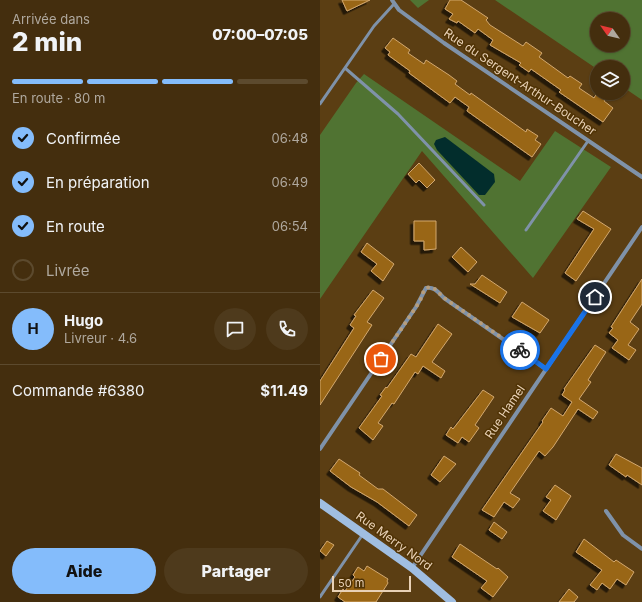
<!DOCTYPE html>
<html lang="fr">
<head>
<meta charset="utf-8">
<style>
	:root { --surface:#442e0e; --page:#4e3a1c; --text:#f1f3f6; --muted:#afa89e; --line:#5c4a2e; --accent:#84bcfb }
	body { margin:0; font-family:Inter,sans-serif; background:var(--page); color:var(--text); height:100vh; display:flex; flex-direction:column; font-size:15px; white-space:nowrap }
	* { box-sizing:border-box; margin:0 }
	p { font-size:13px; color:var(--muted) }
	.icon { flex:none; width:22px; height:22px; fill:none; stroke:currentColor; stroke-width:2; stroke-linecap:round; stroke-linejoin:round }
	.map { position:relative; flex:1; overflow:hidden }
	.drawer { display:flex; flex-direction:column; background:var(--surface); width:320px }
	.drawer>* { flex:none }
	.needle { width:26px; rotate:304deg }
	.tools { position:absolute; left:270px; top:12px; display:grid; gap:8px }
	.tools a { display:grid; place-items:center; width:40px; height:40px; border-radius:50%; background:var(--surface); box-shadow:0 1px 3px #0004,0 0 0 1px var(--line); font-size:20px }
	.scale { position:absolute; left:12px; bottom:10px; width:79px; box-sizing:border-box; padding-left:4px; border:2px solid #e8d1b6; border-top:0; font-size:11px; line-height:14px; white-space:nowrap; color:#e8d1b6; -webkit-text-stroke:3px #503305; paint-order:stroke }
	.pin { position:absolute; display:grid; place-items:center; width:34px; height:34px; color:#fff; margin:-17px; border:2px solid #fff; border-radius:50%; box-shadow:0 1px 4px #0007 }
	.courier { position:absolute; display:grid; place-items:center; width:40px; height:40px; margin:-20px; border:3px solid #1a73e8; border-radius:50%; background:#fff; color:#222; box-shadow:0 1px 5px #0007 }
	.overview em { font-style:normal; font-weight:800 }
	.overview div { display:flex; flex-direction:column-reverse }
	.overview { display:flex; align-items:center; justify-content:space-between; height:68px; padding:0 12px }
	h1 { font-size:26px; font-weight:800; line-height:30px }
	.bar { display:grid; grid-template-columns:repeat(4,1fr); gap:6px 4px; align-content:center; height:48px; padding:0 12px }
	.bar i { height:5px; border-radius:3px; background:var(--line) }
	.bar .active { background:var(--accent) }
	.bar p { grid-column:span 4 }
	.line { display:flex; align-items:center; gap:10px; padding:0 12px; border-top:1px solid var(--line) }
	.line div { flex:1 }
	.round { display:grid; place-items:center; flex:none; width:42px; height:42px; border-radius:21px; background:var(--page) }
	ol { padding:0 12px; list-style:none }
	li { display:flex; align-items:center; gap:12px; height:44px }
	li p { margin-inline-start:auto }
	li .icon { padding:4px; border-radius:50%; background:var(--accent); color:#111; stroke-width:4 }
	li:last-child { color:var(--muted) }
	li i { width:22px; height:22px; border:2px solid var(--line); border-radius:50% }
	.primary-button { display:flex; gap:8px; margin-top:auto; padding:8px 12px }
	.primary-button a { flex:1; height:46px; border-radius:24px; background:var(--accent); color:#111; font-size:16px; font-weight:800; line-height:46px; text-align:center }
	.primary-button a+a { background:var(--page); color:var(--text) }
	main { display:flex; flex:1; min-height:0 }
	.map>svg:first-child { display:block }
</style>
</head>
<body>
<main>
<section class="drawer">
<div class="overview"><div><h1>2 min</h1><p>Arrivée dans</p></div><em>07:00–07:05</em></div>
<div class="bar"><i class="active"></i><i class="active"></i><i class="active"></i><i></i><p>En route · 80 m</p></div>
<ol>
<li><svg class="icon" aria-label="check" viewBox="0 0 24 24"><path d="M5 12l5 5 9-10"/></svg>Confirmée<p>06:48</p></li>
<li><svg class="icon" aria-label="check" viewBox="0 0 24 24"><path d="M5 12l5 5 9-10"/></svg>En préparation<p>06:49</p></li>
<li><svg class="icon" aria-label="check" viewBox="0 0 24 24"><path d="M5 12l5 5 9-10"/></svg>En route<p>06:54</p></li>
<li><i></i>Livrée</li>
</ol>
<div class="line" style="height:72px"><b class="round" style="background:var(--accent);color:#111">H</b><div><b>Hugo</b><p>Livreur · 4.6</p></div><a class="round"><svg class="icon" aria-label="chat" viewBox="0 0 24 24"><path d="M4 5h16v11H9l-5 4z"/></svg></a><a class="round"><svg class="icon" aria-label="phone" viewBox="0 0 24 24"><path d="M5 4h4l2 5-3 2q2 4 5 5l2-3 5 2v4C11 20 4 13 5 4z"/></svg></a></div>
<div class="line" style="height:52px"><div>Commande #6380</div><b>$11.49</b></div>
<div class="primary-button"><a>Aide</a><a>Partager</a></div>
</section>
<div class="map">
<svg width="322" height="602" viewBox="0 0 322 602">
	<defs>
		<filter id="shadow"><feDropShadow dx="-3.5" dy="3.5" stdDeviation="0" flood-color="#0009"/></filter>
	</defs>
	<rect width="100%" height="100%" fill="#5b3e13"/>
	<path fill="#507332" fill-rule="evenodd" d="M 90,0 L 109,0 L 98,8 Z
		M 175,0 L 322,0 L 322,100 L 303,87 L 303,67 L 277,67 L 277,69 ZM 277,19 L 303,19 L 303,45 L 277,45 Z
		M 44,74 L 200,181 L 235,131 L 291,167 L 213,278 L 102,151 L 0,299 L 0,135 L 36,83 Z"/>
	<path fill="#022d2c" d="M 125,137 L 174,174 L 175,182 L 165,195 L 159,195 L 117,150 L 114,144 L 116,140 Z"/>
	<path fill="#996612" stroke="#d2a76f" filter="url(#shadow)" d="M 22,0 L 50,0 L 27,11 Z
		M 130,0 L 141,0 L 168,18 L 166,20 L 170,25 L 203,46 L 206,42 L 222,53 L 219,57 L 248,78 L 250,76 L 262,84 L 259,88 L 274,98 L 277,93 L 290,93 L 284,101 L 293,108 L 283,122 L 239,92 L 241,90 L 211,69 L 209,72 L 199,65 L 201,63 L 170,45 L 173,40 L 158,29 L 155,33 L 138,21 L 137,23 L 129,19 L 133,14 L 125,9 Z
		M 73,38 L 90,50 L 88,53 L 104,64 L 106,60 L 129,75 L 137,81 L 135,84 L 150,95 L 151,93 L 206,132 L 207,129 L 218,136 L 215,140 L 221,144 L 212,157 L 147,111 L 149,107 L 135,97 L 130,103 L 89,73 L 90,71 L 68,55 L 70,52 L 65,48 Z
		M 99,163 L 115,180 L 107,188 L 99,180 L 96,183 L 88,174 Z
		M 263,211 L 291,229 L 256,281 L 245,273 L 274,229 L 257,219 Z
		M 94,221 L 116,221 L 116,249 L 104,250 L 104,241 L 94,241 Z
		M 47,243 L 74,264 L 63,281 L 51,271 L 57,264 L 41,252 Z
		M 141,247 L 157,262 L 148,272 L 132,257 Z
		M 162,275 L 187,292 L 180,303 L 150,284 L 155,284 Z
		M 322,279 L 322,304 L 310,322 L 319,329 L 308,345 L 316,350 L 309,360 L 292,348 L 298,340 L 289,333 L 293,328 L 291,327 Z
		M 53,290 L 64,298 L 47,322 L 52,325 L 0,405 L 0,381 L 34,328 L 30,325 L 36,316 L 34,315 Z
		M 202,302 L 229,320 L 220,333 L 192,317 Z
		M 118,324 L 132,334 L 112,362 L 125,371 L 121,378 L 103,366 L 98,374 L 95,372 L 74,404 L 72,403 L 58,423 L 63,426 L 53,440 L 39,428 L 62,396 L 60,395 L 66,387 L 67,388 L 91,354 L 96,357 Z
		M 275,345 L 286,352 L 268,380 L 271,382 L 259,399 L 278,412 L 273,419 L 258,409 L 233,447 L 225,456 L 219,451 L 190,493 L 200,499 L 193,508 L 184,502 L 174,517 L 162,510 L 223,422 L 222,421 L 231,408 L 243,416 L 252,402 L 242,395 L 245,390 L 244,389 Z
		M 163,390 L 174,397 L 155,425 L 159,428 L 149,442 L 142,437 L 138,443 L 126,435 L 131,427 L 133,429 Z
		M 296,454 L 322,468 L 322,485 L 307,475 L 306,477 L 289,465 Z
		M 124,456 L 136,464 L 120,482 L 111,475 Z
		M 19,459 L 40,473 L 39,475 L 58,489 L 63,489 L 97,515 L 89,526 L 57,502 L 31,487 L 10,471 Z
		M 235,485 L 251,496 L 236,520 L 223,511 L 231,500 L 226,497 Z
		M 174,522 L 187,532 L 182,539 L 169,530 Z
		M 264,539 L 294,562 L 296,560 L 314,572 L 306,585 L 297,579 L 290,589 L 282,583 L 277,590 L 270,585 L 282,570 L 256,552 Z
		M 7,541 L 14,545 L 6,556 L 0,551 Z
		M 140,544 L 177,569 L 178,568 L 188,577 L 173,597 L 161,588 L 167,581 L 132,557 Z
		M 47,566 L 68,579 L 67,581 L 68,583 L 56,602 L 25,602 L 18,597 L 23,589 L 25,591 L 35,577 L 33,575 L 38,567 L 44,571 Z
		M 249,589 L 258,597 L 254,602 L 239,602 Z"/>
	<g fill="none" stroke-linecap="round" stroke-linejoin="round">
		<path stroke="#7f92a9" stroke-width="3" d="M 25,68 L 78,114 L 164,205
			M 0,104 L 54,26 L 74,4
			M 206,230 L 268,141
			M 0,597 L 43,534"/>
		<path stroke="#7f92a9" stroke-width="4" d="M 72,0 L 79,10 L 124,43 L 322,177
			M 0,449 L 96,307 L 106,288 C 114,286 119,293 124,298 L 226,369
			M 286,511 L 303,535 L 322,549
			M 92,568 L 322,227"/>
		<path stroke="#a0bee1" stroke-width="8" d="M 0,503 L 92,568 L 132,602"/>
	</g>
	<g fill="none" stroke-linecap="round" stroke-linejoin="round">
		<path stroke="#b79e7d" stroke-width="4" stroke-dasharray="0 7.2" d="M 61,359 L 100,301 L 104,290 L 109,287 L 115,289 L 124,298 L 200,350"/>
		<path stroke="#1a73e8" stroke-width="5" d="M 200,350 L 226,369 L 275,297"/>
	</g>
	<g text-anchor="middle" stroke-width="3" stroke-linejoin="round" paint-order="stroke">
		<g font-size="12" fill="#e8d1b6" stroke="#503305">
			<text transform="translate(200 82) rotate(34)" y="4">Rue du Sergent-Arthur-Boucher</text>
			<text transform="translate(185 412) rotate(-56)" y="4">Rue Hamel</text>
			<text transform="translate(74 541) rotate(36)" y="4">Rue Merry Nord</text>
		</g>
	</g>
</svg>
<div class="tools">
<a><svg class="needle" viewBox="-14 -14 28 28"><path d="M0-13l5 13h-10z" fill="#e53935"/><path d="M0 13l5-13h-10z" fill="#afa89e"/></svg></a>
<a><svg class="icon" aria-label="layers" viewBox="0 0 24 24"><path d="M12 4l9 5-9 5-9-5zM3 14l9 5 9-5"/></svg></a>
</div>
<div class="scale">50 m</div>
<div class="pin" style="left:61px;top:359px;background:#ea580c"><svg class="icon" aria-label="bag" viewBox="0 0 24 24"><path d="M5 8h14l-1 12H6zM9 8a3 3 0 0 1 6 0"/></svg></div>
<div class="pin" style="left:275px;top:297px;background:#1f2937"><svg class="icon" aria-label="home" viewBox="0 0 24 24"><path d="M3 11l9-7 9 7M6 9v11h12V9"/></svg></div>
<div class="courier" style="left:200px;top:350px"><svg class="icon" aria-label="bike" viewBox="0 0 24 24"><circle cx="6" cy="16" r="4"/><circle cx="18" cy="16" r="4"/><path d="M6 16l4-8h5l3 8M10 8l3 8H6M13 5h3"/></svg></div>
</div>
</main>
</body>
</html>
